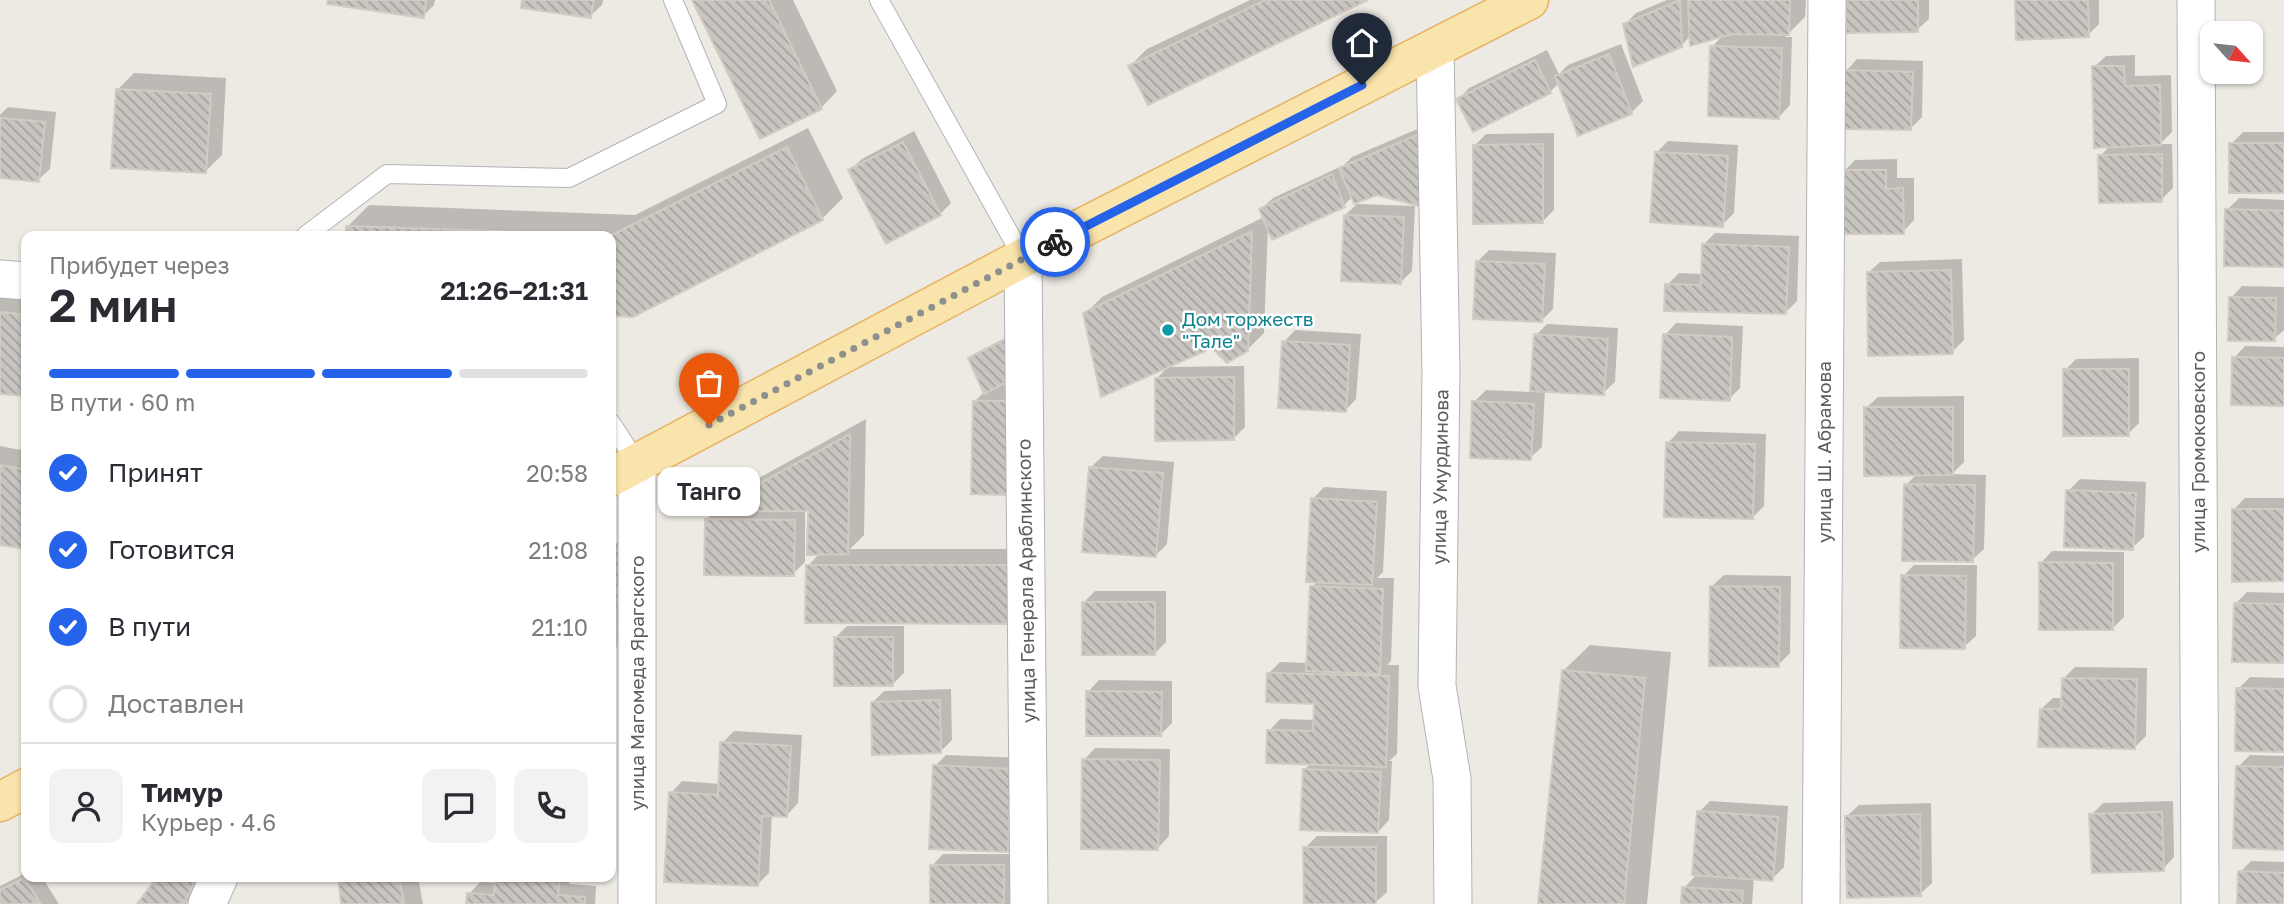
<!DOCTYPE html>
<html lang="ru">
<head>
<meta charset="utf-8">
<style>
	:root { --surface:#fff; --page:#f2f2f3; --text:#2b2b33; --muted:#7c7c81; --line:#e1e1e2; --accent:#2563eb }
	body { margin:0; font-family:"Golos Text",sans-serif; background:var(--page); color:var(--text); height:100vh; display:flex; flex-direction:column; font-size:26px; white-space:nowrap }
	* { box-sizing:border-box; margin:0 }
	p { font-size:23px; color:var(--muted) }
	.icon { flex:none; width:38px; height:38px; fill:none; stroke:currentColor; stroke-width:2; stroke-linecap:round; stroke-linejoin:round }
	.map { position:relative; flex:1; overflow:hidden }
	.panel { position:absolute; left:21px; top:231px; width:595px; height:651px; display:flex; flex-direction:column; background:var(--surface); border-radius:14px; box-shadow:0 2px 5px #0004 }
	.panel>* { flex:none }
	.needle { width:46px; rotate:117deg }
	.buttons { position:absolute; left:2200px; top:21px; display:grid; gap:14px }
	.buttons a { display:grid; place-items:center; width:63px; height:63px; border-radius:14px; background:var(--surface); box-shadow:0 2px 5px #0004; font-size:35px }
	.pin { position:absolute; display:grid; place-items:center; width:60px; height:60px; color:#fff; margin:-72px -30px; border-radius:50% 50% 50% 0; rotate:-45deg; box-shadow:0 0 7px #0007 }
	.pin .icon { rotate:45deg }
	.courier { position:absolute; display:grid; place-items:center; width:70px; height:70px; margin:-35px; border:5px solid #2563eb; border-radius:50%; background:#fff; color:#222; box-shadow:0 2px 9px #0007 }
	.bubble { position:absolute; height:49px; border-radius:14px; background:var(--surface); box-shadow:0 2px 5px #0004; font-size:23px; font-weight:600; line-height:49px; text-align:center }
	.head em { font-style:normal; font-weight:600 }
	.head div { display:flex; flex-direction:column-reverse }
	.head { display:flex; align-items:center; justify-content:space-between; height:119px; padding:0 28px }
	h1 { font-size:46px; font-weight:600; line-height:52px }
	.bar { display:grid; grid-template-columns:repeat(4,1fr); gap:10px 7px; align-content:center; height:84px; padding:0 28px }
	.bar i { height:9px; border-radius:5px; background:var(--line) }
	.bar .on { background:var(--accent) }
	.bar p { grid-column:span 4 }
	.line { display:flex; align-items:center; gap:18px; padding:0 28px; border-top:2px solid var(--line) }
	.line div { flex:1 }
	.round { display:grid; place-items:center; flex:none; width:74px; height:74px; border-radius:14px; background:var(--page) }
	ol { padding:0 28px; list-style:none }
	li { display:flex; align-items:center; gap:21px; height:77px }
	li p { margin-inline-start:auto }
	li .icon { padding:7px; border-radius:50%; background:var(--accent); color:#fff; stroke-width:4 }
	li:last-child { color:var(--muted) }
	li i { width:38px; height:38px; border:4px solid var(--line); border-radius:50% }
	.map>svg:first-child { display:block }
</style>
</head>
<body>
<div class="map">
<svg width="2284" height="904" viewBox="0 0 2284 904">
	<defs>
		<pattern id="building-back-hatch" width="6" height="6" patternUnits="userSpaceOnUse" patternTransform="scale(1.75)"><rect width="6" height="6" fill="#c8c4bf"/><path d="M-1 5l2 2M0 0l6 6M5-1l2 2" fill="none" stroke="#a5a29f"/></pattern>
	</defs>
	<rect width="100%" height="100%" fill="#ede9e3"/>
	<path fill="#0003" d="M 329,0 L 435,0 L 434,5 L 423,16 Z
		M 524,0 L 603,0 L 602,5 L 590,16 Z
		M 694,0 L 793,0 L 837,91 L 821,108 Z
		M 1250,0 L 1364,0 L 1130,66 L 1147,49 Z
		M 1667,0 L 1806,0 L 1805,17 L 1785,37 L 1792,37 L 1790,105 L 1779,117 L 1712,47 L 1724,34 L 1691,35 L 1681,46 L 1625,24 L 1636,13 Z
		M 1848,0 L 1929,0 L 1929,19 L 1917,30 Z
		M 2016,0 L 2099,0 L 2099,24 L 2088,35 Z
		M 1621,44 L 1643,101 L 1631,113 L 1559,83 L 1550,92 L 1458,100 L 1469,88 L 1547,50 L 1559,74 L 1568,65 Z
		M 2135,55 L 2135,76 L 2171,75 L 2172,132 L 2160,144 L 2172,144 L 2173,188 L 2161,200 L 2100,156 L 2111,145 L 2094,67 L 2106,56 Z
		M 1857,59 L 1923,61 L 1922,117 L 1911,128 L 1846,71 Z
		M 134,73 L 226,78 L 222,155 L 205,172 L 117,90 Z
		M 8,107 L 56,112 L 50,169 L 38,180 L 0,176 L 0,115 Z
		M 1429,124 L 1430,193 L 1418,204 L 1377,193 L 1352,197 L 1344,205 L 1268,226 L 1264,333 L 1247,350 L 1212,346 L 1085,314 L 1102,297 L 1264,217 L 1261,209 L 1273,198 L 1344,165 L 1352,157 Z
		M 808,128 L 843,198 L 822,219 L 633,315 L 611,314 L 611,236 L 348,236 L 348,226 L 369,205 L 635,215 Z
		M 914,131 L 951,203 L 940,214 L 850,170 L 862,159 Z
		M 2243,132 L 2284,132 L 2284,191 L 2231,144 Z
		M 1554,133 L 1554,210 L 1543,221 L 1475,145 L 1486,134 Z
		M 1668,141 L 1738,145 L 1734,213 L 1722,225 L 1657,152 Z
		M 1897,159 L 1897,178 L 1914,178 L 1914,220 L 1903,232 L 1844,171 L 1855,160 Z
		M 2239,198 L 2284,200 L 2284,266 L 2227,210 Z
		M 1357,204 L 1415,206 L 1412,271 L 1401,282 L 1345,215 Z
		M 1715,233 L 1799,236 L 1797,301 L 1786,312 L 1667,285 L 1679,273 L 1703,274 L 1703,245 Z
		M 1489,250 L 1556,253 L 1553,309 L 1542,320 L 1477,262 Z
		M 1962,259 L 1964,340 L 1952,352 L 1868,273 L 1880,262 Z
		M 2242,286 L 2284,287 L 2284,330 L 2274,339 L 2231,298 Z
		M 0,295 L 26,297 L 26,395 L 0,392 Z
		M 1676,323 L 1743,326 L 1740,388 L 1729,399 L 1665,335 Z
		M 1547,324 L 1618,328 L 1615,382 L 1603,393 L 1545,390 L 1542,447 L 1530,458 L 1474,402 L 1486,390 L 1532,392 L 1536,335 Z
		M 1295,330 L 1361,334 L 1356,399 L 1345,411 L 1284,342 Z
		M 1018,331 L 997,385 L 1027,385 L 1025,476 L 975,401 L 985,391 L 970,358 L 976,353 Z
		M 2245,346 L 2284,347 L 2284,404 L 2234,358 Z
		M 2139,358 L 2139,423 L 2128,434 L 2065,370 L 2076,359 Z
		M 1244,366 L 1245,427 L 1234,438 L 1156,379 L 1168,367 Z
		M 1964,396 L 1964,462 L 1952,474 L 1986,475 L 1984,549 L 1972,560 L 1906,485 L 1917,474 L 1866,408 L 1878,397 Z
		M 866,419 L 864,535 L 850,549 L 1025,549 L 1025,606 L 808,566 L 820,553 L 810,509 L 805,509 L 805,562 L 793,574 L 706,520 L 717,509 L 713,509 L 728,495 Z
		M 1679,431 L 1766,434 L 1764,506 L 1753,517 L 1668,443 Z
		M 0,446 L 26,451 L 26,548 L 0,543 Z
		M 1103,456 L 1174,462 L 1167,544 L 1155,556 L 1091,467 Z
		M 2080,479 L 2146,482 L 2144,537 L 2132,548 L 2068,491 Z
		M 1324,487 L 1387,491 L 1383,572 L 1377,578 L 1394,578 L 1391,661 L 1387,665 L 1399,665 L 1397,754 L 1389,761 L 1392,761 L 1389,820 L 1378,832 L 1305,769 L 1311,763 L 1269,731 L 1280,719 L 1315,720 L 1316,702 L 1269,673 L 1280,662 L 1308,663 L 1312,587 L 1318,581 L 1313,499 Z
		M 2245,498 L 2284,498 L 2284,580 L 2233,510 Z
		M 636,534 L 632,629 L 611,648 L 611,546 Z
		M 2052,551 L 2124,552 L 2124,617 L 2112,629 L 2041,563 Z
		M 1914,565 L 1977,565 L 1976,636 L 1964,647 L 1903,576 Z
		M 1724,575 L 1791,576 L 1790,653 L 1778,665 L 1712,586 Z
		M 1095,591 L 1166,591 L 1166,642 L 1155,653 L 1083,603 Z
		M 2247,592 L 2284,593 L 2284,662 L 2236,603 Z
		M 847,626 L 904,626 L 904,673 L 893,684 L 836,637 Z
		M 1590,645 L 1671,652 L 1647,904 L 1540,904 L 1563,671 Z
		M 2075,667 L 2147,668 L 2146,736 L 2135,747 L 2041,709 L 2053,698 L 2063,698 L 2063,679 Z
		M 2250,677 L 2284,678 L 2284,750 L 2238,689 Z
		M 1099,680 L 1172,681 L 1172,723 L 1161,734 L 1088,692 Z
		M 951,689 L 952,740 L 941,751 L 873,702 L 884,691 Z
		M 734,731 L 802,735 L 798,803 L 787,815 L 772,814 L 769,873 L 757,885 L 671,793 L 682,781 L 720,784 L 722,743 Z
		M 1095,748 L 1170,749 L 1169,836 L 1158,848 L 1084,760 Z
		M 946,755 L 1022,758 L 1019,838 L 1007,850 L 935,766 Z
		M 2250,755 L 2284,756 L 2284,848 L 2238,767 Z
		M 1710,801 L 1788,806 L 1784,867 L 1772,879 L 1754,877 L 1752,904 L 1682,904 L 1684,888 L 1698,873 L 1699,812 Z
		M 2173,801 L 2174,857 L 2163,869 L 2091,815 L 2103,803 Z
		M 1931,803 L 1932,883 L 1920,894 L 1847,816 L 1859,805 Z
		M 1317,836 L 1387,836 L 1387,892 L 1375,903 L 1306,904 L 1305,848 Z
		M 943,854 L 1015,854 L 1015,904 L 932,904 L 932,866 Z
		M 2251,861 L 2284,862 L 2284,904 L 2239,904 L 2240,872 Z
		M 26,873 L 26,877 L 42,877 L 59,904 L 0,904 L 0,886 Z
		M 159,877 L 202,877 L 186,904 L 139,904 Z
		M 340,877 L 418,877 L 423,904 L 343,904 Z
		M 497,877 L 570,877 L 569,884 L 596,886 L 595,904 L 468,904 L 469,894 L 480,882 L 496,883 Z"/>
	<path fill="url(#building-back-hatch)" stroke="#d1cbc2" stroke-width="2" d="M 328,0 L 426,0 L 424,18 L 327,4 Z
		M 522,0 L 594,0 L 591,18 L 521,8 Z
		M 692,0 L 769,0 L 822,109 L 760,139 Z
		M 1265,0 L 1368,0 L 1148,105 L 1128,66 Z
		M 1680,0 L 1682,47 L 1633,67 L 1623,24 Z
		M 1688,0 L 1790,0 L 1789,35 L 1732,34 L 1690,46 Z
		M 1846,0 L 1918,0 L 1918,32 L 1846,33 Z
		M 2015,0 L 2088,0 L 2089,37 L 2016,40 Z
		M 1710,46 L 1782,48 L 1779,119 L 1708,116 Z
		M 1609,54 L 1632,114 L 1578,136 L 1555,76 Z
		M 1535,60 L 1551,93 L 1473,132 L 1456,99 Z
		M 2092,66 L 2124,66 L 2125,86 L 2160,85 L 2161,145 L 2094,148 Z
		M 1844,70 L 1913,72 L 1911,130 L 1843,129 Z
		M 116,89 L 211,94 L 206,173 L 111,168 Z
		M 0,118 L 45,122 L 39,182 L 0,178 Z
		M 1419,134 L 1419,206 L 1377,195 L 1354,204 L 1339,168 Z
		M 903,142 L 941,215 L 886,244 L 848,170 Z
		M 2229,143 L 2284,143 L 2284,193 L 2229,193 Z
		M 1543,144 L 1543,223 L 1473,224 L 1473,145 Z
		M 787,147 L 823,220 L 633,317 L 611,316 L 611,236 L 346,236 L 346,226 L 612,235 Z
		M 1655,152 L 1728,156 L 1723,227 L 1650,222 Z
		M 2162,154 L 2162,202 L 2099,203 L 2098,155 Z
		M 1842,170 L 1886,170 L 1886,189 L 1903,188 L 1904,234 L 1843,234 Z
		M 1332,174 L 1345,207 L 1272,240 L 1259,209 Z
		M 2225,209 L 2284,211 L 2284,267 L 2224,266 Z
		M 1344,215 L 1404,217 L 1401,284 L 1341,281 Z
		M 1252,231 L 1248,351 L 1227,363 L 1212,348 L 1101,397 L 1083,313 Z
		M 1702,244 L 1789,247 L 1786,314 L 1664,311 L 1665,284 L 1701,285 Z
		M 1476,261 L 1545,264 L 1542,322 L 1473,319 Z
		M 1951,270 L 1953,354 L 1868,356 L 1867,272 Z
		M 2229,297 L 2276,298 L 2275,341 L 2228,341 Z
		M 0,312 L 26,315 L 26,396 L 0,394 Z
		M 1534,334 L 1608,339 L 1604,395 L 1530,391 Z
		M 1663,334 L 1732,337 L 1730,401 L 1660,398 Z
		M 1013,335 L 1008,381 L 984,394 L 968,358 Z
		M 1282,341 L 1350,345 L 1346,412 L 1278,408 Z
		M 2232,357 L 2284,358 L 2284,406 L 2231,405 Z
		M 2063,369 L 2129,369 L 2129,436 L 2063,436 Z
		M 1234,377 L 1234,440 L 1155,441 L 1155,378 Z
		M 973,401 L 1011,401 L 1009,495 L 971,494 Z
		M 1472,401 L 1534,404 L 1531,460 L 1470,458 Z
		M 1864,407 L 1953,407 L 1953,475 L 1864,476 Z
		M 850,434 L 848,554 L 807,555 L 808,511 L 709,511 Z
		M 1666,442 L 1755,444 L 1753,519 L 1664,517 Z
		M 0,465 L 26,470 L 26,549 L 0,545 Z
		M 1089,467 L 1163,473 L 1156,557 L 1082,552 Z
		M 1904,484 L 1975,485 L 1973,562 L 1902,561 Z
		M 2066,490 L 2136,493 L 2133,550 L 2064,547 Z
		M 1311,498 L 1377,502 L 1372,585 L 1306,582 Z
		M 2232,509 L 2284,509 L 2284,581 L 2232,582 Z
		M 705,519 L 795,520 L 794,576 L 704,575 Z
		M 620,549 L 616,648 L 611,651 L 611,553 Z
		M 2039,562 L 2113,563 L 2113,630 L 2039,630 Z
		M 806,565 L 1009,565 L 1009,624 L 805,623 Z
		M 1901,575 L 1966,576 L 1965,649 L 1900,648 Z
		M 1310,586 L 1383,589 L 1380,674 L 1306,671 Z
		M 1710,586 L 1780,587 L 1779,667 L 1709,666 Z
		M 1082,602 L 1155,602 L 1155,655 L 1082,655 Z
		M 2234,603 L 2284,604 L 2284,663 L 2232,662 Z
		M 834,637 L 893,637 L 893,686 L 834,686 Z
		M 1562,670 L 1645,678 L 1624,904 L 1538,904 Z
		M 1267,673 L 1389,676 L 1386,767 L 1266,763 L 1267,730 L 1313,731 L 1314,704 L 1266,702 Z
		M 2062,678 L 2137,679 L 2135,749 L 2038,747 L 2040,709 L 2061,709 Z
		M 2236,688 L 2284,689 L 2284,752 L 2235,751 Z
		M 1086,691 L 1162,692 L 1161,736 L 1086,736 Z
		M 940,700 L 941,753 L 872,755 L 871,702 Z
		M 720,742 L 791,746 L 787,817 L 762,816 L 758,886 L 664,882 L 669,792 L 718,795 Z
		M 1082,759 L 1160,760 L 1158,850 L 1081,849 Z
		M 933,765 L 1011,769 L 1008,852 L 929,849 Z
		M 2236,766 L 2284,767 L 2284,850 L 2233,848 Z
		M 1303,769 L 1381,772 L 1378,833 L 1300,830 Z
		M 1697,811 L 1778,817 L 1773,881 L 1692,875 Z
		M 2162,812 L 2164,871 L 2092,873 L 2089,814 Z
		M 1920,814 L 1921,896 L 1847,898 L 1845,816 Z
		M 1303,847 L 1376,847 L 1376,904 L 1304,904 Z
		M 930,865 L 1004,865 L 1004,904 L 930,904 Z
		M 2238,871 L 2284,873 L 2284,904 L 2237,904 Z
		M 157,877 L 195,877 L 193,886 L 183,904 L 137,904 Z
		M 338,877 L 399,877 L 404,904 L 341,904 Z
		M 495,877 L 560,877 L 558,895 L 585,897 L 585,904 L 466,904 L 467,893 L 494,895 Z
		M 24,878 L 41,904 L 0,904 L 0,890 Z
		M 1682,887 L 1743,891 L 1742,904 L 1681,904 Z"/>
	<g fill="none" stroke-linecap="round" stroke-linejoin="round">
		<defs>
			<path id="service" d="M 879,0 L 1023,258
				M 305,236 L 387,174 L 569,178 L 717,104 L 673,0
				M 611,423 L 637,463"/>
			<path id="minor" d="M 2196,0 L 2200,904
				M 1435,48 L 1441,372 L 1437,686 L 1452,779 L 1453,904
				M 1023,258 L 1029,904
				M 0,279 L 26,281
				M 207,904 L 219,877
				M 637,904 L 637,463
				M 1821,904 L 1827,0"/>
			<path id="primary" d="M 611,477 L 1023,258 L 1529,0
				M 0,802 L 26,788"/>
		</defs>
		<use href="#service" stroke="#b0b4b7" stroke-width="20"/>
		<use href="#minor" stroke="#b0b4b7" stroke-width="39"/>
		<use href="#primary" stroke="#e7b362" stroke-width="41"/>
		<use href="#service" stroke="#fff" stroke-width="18"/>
		<use href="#minor" stroke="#fff" stroke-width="37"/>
		<use href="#primary" stroke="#f9e4ac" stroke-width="38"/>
	</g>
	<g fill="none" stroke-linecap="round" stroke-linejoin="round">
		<path stroke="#8e8f8f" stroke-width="7" stroke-dasharray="0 12.6" d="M 709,425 L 1055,242"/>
		<path stroke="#2563eb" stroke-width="9" d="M 1055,242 L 1362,85"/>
	</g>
	<circle fill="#0f9aa8" stroke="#fff" stroke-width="2.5" cx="1168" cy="330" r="7"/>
	<g text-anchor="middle" stroke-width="5" stroke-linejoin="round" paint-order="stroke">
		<g font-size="19" fill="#0d838f" stroke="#fff" text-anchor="start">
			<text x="1182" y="326">Дом торжеств<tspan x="1182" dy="22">"Тале"</tspan></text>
		</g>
		<g font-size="19" fill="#5b5f62" stroke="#fff">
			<text transform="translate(1824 452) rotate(-90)" y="7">улица Ш. Абрамова</text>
			<text transform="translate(2198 452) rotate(-90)" y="7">улица Громоковского</text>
			<text transform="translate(1440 477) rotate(-89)" y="7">улица Умурдинова</text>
			<text transform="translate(1026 581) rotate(-91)" y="7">улица Генерала Араблинского</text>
			<text transform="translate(637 683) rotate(-90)" y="7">улица Магомеда Ярагского</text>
		</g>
	</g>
</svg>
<div class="buttons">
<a><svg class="needle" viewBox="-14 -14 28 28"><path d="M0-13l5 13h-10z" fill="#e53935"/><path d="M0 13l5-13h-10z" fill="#7c7c81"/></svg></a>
</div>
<div class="pin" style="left:709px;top:425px;background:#ea580c"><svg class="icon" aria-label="bag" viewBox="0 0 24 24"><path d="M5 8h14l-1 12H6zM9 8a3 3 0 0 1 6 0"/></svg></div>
<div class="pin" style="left:1362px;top:85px;background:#1f2937"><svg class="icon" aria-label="home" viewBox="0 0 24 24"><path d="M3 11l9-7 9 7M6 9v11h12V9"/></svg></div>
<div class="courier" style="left:1055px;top:242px"><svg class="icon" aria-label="bike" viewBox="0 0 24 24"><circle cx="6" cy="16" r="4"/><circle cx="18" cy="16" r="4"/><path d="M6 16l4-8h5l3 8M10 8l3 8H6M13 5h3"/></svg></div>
<div class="bubble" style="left:658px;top:467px;width:102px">Танго</div>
<section class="panel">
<div class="head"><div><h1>2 мин</h1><p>Прибудет через</p></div><em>21:26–21:31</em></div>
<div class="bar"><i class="on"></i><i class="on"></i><i class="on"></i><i></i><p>В пути · 60 m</p></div>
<ol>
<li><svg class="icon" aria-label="check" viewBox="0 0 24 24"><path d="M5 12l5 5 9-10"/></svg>Принят<p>20:58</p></li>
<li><svg class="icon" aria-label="check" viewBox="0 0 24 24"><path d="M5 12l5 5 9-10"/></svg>Готовится<p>21:08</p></li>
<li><svg class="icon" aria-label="check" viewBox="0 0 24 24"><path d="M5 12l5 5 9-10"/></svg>В пути<p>21:10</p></li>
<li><i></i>Доставлен</li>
</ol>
<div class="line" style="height:126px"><a class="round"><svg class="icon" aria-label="person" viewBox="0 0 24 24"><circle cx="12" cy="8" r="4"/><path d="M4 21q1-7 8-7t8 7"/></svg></a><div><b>Тимур</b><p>Курьер · 4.6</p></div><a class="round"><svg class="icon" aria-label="chat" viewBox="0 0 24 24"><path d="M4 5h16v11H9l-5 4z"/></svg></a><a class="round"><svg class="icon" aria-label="phone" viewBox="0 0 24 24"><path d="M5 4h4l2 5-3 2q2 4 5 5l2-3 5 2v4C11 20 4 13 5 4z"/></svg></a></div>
</section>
</div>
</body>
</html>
